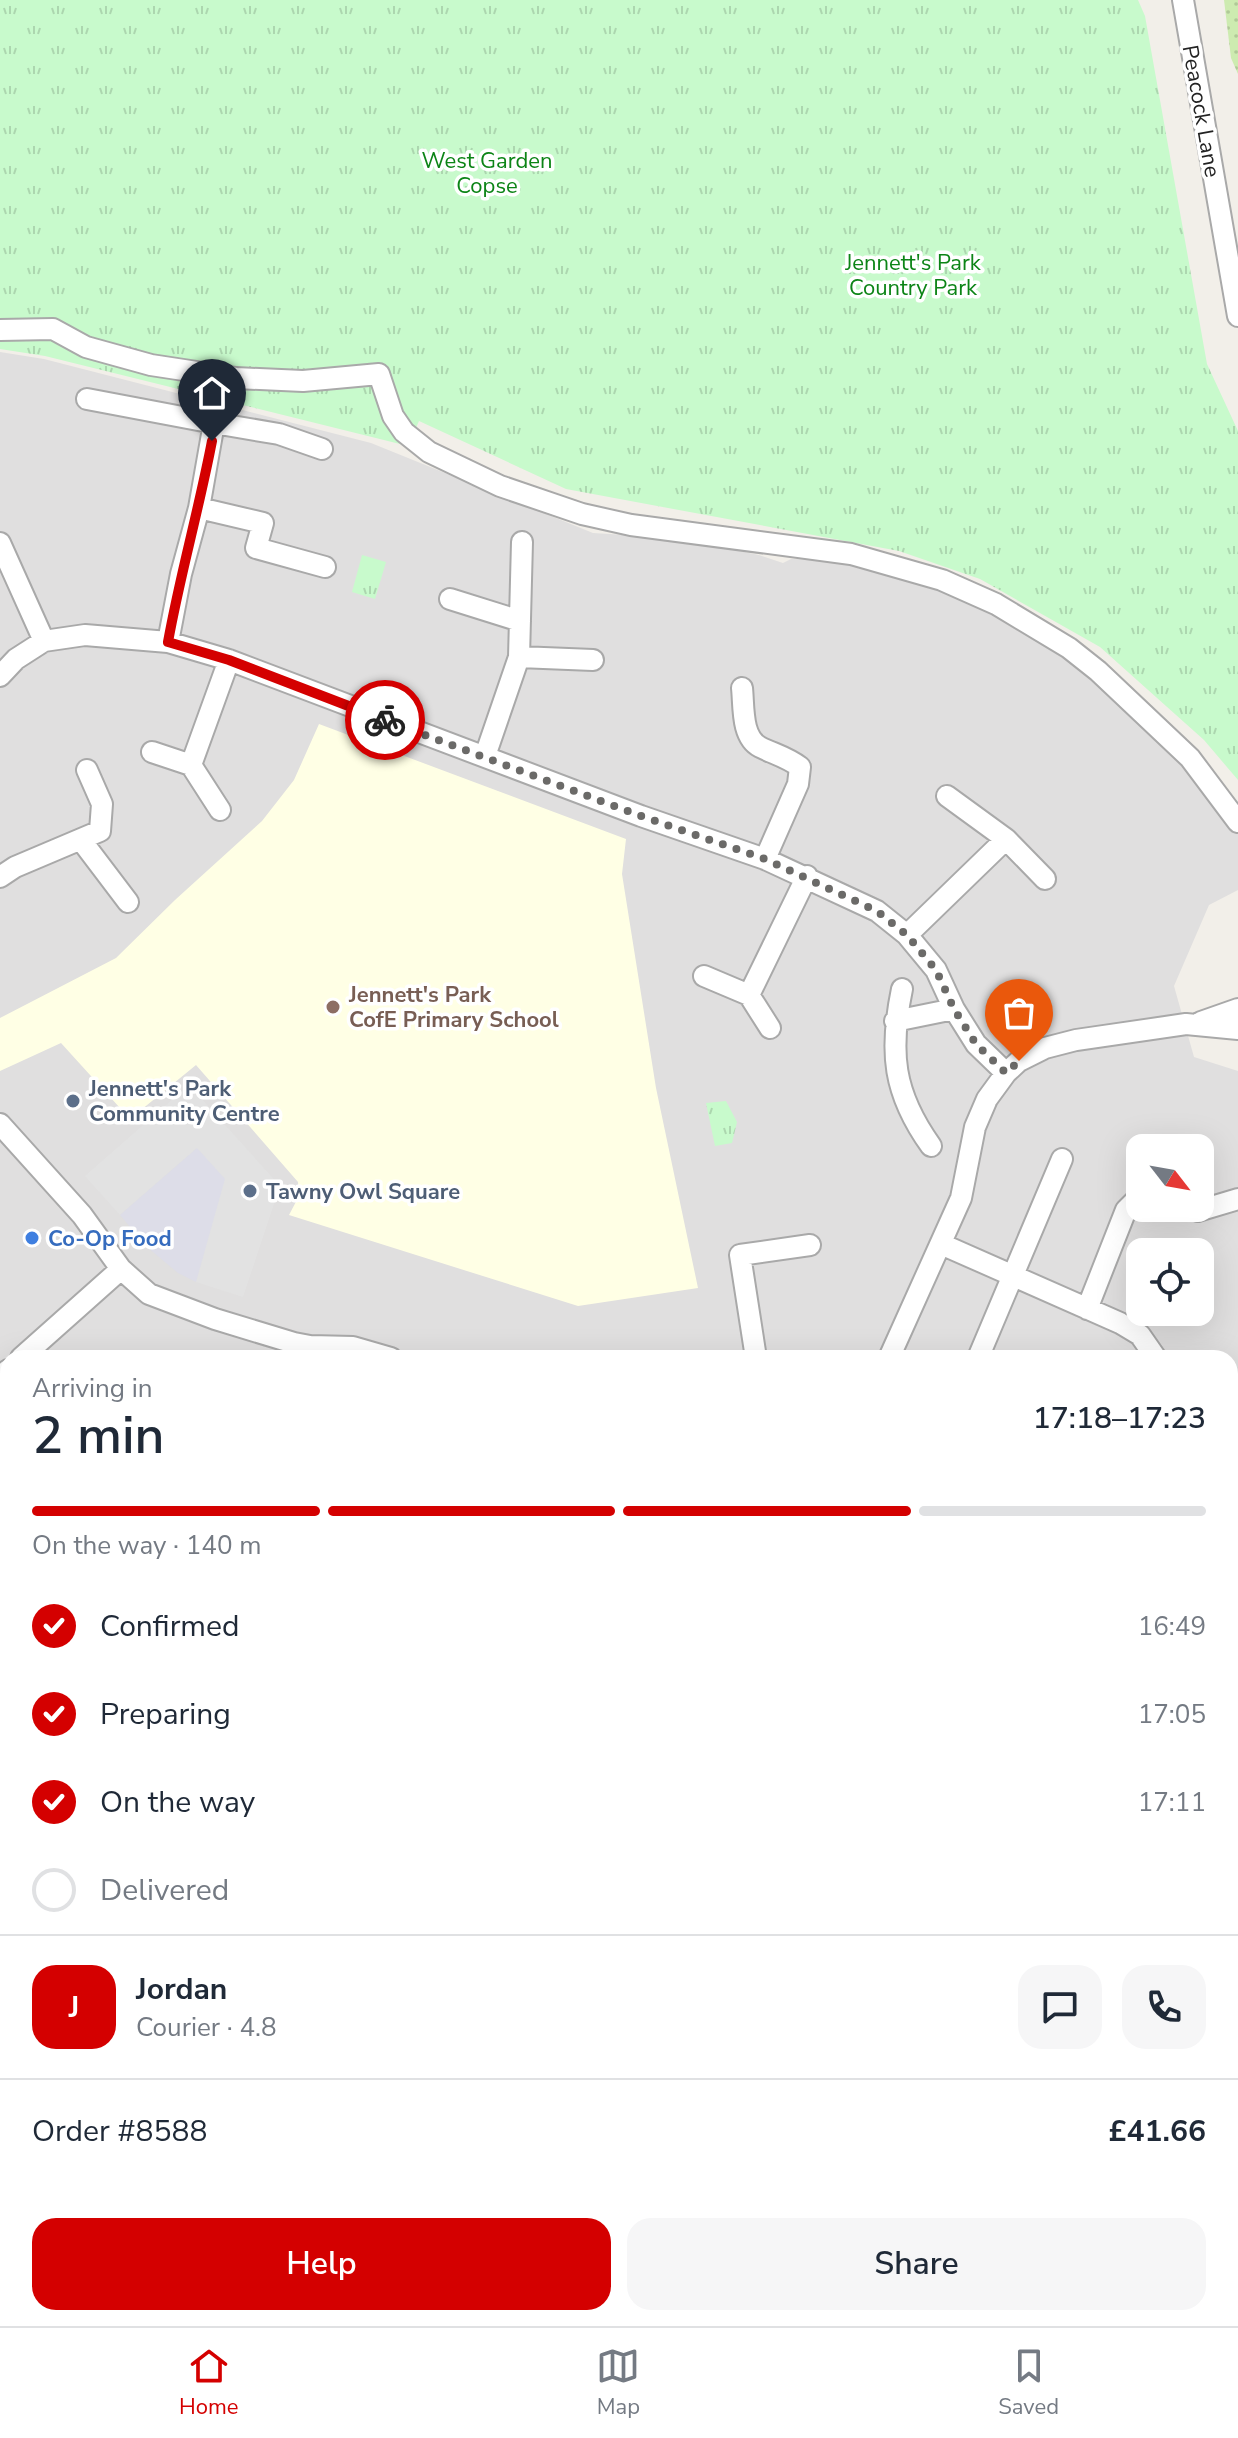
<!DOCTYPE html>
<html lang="en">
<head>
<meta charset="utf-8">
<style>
	:root { --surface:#fff; --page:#f6f6f7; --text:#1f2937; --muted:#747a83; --line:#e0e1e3; --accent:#d40000 }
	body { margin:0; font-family:"Nunito Sans",sans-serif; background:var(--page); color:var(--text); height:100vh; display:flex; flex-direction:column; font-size:30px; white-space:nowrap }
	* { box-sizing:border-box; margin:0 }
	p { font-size:26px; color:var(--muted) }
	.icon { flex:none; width:44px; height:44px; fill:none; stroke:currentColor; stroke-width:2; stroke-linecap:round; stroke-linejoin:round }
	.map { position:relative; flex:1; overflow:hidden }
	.panel { position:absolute; left:0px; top:1350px; width:1238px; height:976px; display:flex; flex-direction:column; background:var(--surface); border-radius:24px 24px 0 0; box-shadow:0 8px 32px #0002 }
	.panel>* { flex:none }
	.needle { width:52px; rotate:121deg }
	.fabs { position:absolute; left:1126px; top:1134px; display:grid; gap:16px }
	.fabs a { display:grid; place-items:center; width:88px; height:88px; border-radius:16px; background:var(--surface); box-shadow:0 8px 32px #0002; font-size:40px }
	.pin { position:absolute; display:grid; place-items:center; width:68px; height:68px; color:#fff; margin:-82px -34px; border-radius:50% 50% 50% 0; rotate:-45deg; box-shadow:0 0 8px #0007 }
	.pin .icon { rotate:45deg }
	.courier { position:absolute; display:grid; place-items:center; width:80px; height:80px; margin:-40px; border:6px solid #d40000; border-radius:50%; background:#fff; color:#222; box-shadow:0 2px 10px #0007 }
	.overview em { font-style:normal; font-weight:600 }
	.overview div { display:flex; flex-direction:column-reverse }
	.overview { display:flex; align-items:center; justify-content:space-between; height:136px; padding:0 32px }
	h1 { font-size:52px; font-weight:600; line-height:60px }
	.bar { display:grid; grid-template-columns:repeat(4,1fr); gap:12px 8px; align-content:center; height:96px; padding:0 32px }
	.bar i { height:10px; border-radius:6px; background:var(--line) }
	.bar .selected { background:var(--accent) }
	.bar p { grid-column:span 4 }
	.line { display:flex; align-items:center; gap:20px; padding:0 32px; border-top:2px solid var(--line) }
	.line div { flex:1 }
	.round { display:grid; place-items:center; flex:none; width:84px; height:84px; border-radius:24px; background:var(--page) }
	ol { padding:0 32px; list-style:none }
	li { display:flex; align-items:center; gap:24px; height:88px }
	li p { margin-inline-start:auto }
	li .icon { padding:8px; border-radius:50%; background:var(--accent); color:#fff; stroke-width:4 }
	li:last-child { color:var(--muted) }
	li i { width:44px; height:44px; border:4px solid var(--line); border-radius:50% }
	.button { display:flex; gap:16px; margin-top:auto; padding:16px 32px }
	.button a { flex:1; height:92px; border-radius:24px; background:var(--accent); color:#fff; font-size:32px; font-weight:600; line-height:92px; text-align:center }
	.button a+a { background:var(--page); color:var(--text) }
	.tab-bar { display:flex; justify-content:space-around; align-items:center; height:112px; border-top:2px solid var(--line); background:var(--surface); font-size:22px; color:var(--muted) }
	.tab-bar a { display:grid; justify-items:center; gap:4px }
	.tab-bar .selected { color:var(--accent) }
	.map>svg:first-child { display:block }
</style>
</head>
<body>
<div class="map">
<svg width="1238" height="2326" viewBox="0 0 1238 2326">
	<defs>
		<pattern id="grass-dots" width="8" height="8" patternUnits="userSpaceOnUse" patternTransform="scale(2)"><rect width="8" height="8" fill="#cdebb0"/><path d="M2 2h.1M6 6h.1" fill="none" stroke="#b0c997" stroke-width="1.8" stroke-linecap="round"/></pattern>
		<pattern id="forest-firs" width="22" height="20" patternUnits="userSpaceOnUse" patternTransform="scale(2)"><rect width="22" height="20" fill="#add19e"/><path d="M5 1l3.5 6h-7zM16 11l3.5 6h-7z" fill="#95b388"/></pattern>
		<pattern id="park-tufts" width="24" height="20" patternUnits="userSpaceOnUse" patternTransform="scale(2)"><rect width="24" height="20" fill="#c8facc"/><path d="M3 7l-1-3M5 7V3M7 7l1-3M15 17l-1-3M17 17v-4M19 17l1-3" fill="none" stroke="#acd6af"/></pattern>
	</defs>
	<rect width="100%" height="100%" fill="#f2efe9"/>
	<path fill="#e0dfdf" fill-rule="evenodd" d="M 0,352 L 44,359 L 371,443 L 593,533 L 674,538 L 759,555 L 783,563 L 791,559 L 861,560 L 942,585 L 1083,664 L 1185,765 L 1238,830 L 1238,890 L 1209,905 L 1174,986 L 1194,1057 L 1238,1071 L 1238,2326 L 0,2326 ZM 1140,1148 L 1200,1148 L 1200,1208 L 1140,1208 ZM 1140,1252 L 1200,1252 L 1200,1312 L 1140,1312 ZM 8,1358 L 1230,1358 L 1230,2318 L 8,2318 Z"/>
	<path fill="#ffffe5" d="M 319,724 L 626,839 L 622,874 L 656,1088 L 698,1288 L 578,1306 L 289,1215 L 299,1196 L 298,1182 L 196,1065 L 130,1119 L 61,1043 L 0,1071 L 0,1018 L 116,958 L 175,900 L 262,821 L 294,780 Z"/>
	<path fill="url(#grass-dots)" d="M 1224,0 L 1238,0 L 1238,74 L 1231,58 Z"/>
	<path fill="url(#forest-firs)" d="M 8,1805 L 8,2318 L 674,2318 L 673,2326 L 0,2326 L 0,1812 Z"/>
	<path fill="url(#park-tufts)" d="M 0,0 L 1138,0 L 1145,16 L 1207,364 L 1238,431 L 1238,780 L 1204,740 L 1100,647 L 980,579 L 899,551 L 566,489 L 419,421 L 408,446 L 45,356 L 0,349 Z
		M 362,555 L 386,562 L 375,599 L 352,592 Z
		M 726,1101 L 737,1122 L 732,1143 L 715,1146 L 706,1103 Z
		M 752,2318 L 797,2318 L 805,2326 L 759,2326 L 750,2323 Z"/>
	<path fill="#e2e2e2" d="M 189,1085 L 280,1186 L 243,1297 L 196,1282 L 224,1179 L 196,1149 L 120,1215 L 85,1176 Z"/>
	<path fill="#dddde8" d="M 197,1148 L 225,1179 L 196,1282 L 178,1273 L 147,1247 L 120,1215 Z"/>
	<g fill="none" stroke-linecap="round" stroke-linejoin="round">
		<defs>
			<path id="minor" d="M 1183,0 L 1238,316
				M 0,330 L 53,329 L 86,347 L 151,365 L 236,378 L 303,381 L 379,374 L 393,416 L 404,432 L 429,452 L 500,486 L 582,514 L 631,525 L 851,554 L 942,580 L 996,604 L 1069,648 L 1098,671 L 1190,758 L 1238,822
				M 87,399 L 214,423 L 199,508 L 181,574 L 168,642
				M 214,423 L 279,434 L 322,449
				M 199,508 L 263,523 L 256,548 L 325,567
				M 0,543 L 44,641
				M 450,599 L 520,621
				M 519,657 L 593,660
				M 0,676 L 16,659 L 44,641 L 85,635 L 168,642 L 229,660 L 641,816 L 765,859 L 877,911 L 907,935 L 936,970 L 954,1009 L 976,1044 L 1006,1073
				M 742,688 C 744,706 741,737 760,747 C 774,754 787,757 800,767 L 798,784 L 765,859
				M 152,752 L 191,765 L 220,810
				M 485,756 L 519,657 L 522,542
				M 191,765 L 229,660
				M 947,796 L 1006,839 L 1045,879
				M 81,840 L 128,902
				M 0,877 L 15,867 L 100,831 L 102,804 L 87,770
				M 907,935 L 1006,839
				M 704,976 L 749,995
				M 902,989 C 889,1052 893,1093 931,1146
				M 895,1021 L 954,1009
				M 1201,1022 L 1238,1009
				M 770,1028 L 749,995 L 807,876
				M 0,1124 L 82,1215 L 121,1269 L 149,1294 L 215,1319 L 294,1343 L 310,1346 L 353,1347 L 391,1358
				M 1191,1208 L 1198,1211 L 1238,1199
				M 941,1244 L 1120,1323 L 1140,1335 L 1156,1358
				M 1087,1309 L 1126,1210 L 1140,1196
				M 21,1358 L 121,1269
				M 756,1358 L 740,1255 L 810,1245
				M 889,1358 L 961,1198 L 975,1127 L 987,1099 L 1006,1073 L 1019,1061 L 1045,1048 L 1076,1040 L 1186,1024 L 1238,1029
				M 978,1358 L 1062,1159
				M 0,1377 L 8,1370
				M 0,1443 L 8,1453
				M 1230,1455 L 1238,1454
				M 1230,1537 L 1238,1536
				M 1230,1650 L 1238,1650
				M 0,1661 L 8,1664
				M 1230,1821 L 1238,1822
				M 1230,2012 L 1238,2008
				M 1230,2145 L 1237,2125
				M 1230,2215 L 1238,2218
				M 824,2318 L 834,2326
				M 891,2326 L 896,2318
				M 1034,2326 L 1041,2318"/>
		</defs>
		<use href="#minor" stroke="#a9a9a9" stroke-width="24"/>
		<use href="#minor" stroke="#fff" stroke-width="20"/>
	</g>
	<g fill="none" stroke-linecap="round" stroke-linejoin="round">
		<path stroke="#6b6a68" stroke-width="8" stroke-dasharray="0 14.4" d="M 385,720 L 641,816 L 765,859 L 877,911 L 907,935 L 936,970 L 954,1009 L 976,1044 L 1006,1073 L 1019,1061"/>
		<path stroke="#d40000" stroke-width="10" d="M 212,441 C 199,509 180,575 168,642 L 229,660 L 385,720"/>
	</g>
	<circle fill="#8d6e63" stroke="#fff" stroke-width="3" cx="333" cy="1007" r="8"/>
	<g fill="#5c6f8a" stroke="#fff" stroke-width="3">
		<circle cx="73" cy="1101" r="8"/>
		<circle cx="250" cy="1191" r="8"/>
	</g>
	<circle fill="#3f7fe0" stroke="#fff" stroke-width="3" cx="32" cy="1238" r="8"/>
	<g text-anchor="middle" stroke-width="7" stroke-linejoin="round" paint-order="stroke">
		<g font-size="22" fill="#222" stroke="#fff">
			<text transform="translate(1202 111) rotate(80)" y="8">Peacock Lane</text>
		</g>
		<g font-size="22" fill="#0c8416" stroke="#fff">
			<text x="487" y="168">West Garden<tspan x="487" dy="25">Copse</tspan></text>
			<text x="913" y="270">Jennett's Park<tspan x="913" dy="25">Country Park</tspan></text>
		</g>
		<g font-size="22" font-weight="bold" fill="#785e54" stroke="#fff" text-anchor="start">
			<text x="349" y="1002">Jennett's Park<tspan x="349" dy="25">CofE Primary School</tspan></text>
		</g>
		<g font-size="22" font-weight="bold" fill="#4e5e75" stroke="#fff" text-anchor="start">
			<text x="89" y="1096">Jennett's Park<tspan x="89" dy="25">Community Centre</tspan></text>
			<text x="266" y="1199">Tawny Owl Square</text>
		</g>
		<g font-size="22" font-weight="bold" fill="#366cbe" stroke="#fff" text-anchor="start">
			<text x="48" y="1246">Co-Op Food</text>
		</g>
	</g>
</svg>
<div class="fabs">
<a><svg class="needle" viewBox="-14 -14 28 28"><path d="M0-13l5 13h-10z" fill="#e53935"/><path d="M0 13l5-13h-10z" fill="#747a83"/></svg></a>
<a><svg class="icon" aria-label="locate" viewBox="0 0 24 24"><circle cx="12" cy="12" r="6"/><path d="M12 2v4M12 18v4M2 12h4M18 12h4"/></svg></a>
</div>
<div class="pin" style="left:1019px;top:1061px;background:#ea580c"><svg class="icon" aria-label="bag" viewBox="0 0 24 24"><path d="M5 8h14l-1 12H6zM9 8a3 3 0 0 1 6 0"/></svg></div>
<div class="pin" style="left:212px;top:441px;background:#1f2937"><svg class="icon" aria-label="home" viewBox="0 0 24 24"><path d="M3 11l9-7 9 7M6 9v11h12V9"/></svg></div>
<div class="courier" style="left:385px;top:720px"><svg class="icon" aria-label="bike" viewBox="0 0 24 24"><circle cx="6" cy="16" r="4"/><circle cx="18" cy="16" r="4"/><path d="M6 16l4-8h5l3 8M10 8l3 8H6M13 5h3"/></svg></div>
<section class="panel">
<div class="overview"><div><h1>2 min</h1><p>Arriving in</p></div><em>17:18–17:23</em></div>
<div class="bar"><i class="selected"></i><i class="selected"></i><i class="selected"></i><i></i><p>On the way · 140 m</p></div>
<ol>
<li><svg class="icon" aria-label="check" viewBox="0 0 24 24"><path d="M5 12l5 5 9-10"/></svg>Confirmed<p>16:49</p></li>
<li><svg class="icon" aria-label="check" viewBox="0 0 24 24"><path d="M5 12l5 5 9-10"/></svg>Preparing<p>17:05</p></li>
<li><svg class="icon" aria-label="check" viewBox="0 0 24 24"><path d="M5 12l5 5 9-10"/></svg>On the way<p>17:11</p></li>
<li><i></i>Delivered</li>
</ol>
<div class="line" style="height:144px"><b class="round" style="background:var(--accent);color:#fff">J</b><div><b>Jordan</b><p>Courier · 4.8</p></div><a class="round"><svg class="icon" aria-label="chat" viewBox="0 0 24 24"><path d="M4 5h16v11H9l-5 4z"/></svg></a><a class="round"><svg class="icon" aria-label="phone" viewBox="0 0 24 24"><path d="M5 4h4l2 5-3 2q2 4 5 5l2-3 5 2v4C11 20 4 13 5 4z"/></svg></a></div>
<div class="line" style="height:104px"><div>Order #8588</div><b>£41.66</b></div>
<div class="button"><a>Help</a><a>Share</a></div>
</section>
</div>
<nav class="tab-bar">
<a class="selected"><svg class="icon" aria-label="home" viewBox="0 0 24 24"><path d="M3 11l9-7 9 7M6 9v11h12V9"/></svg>Home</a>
<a><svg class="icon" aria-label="map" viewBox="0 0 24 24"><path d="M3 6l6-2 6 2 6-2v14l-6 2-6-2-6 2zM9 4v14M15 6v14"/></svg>Map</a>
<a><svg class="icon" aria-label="saved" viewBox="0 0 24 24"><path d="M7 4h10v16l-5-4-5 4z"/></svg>Saved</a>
</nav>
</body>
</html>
